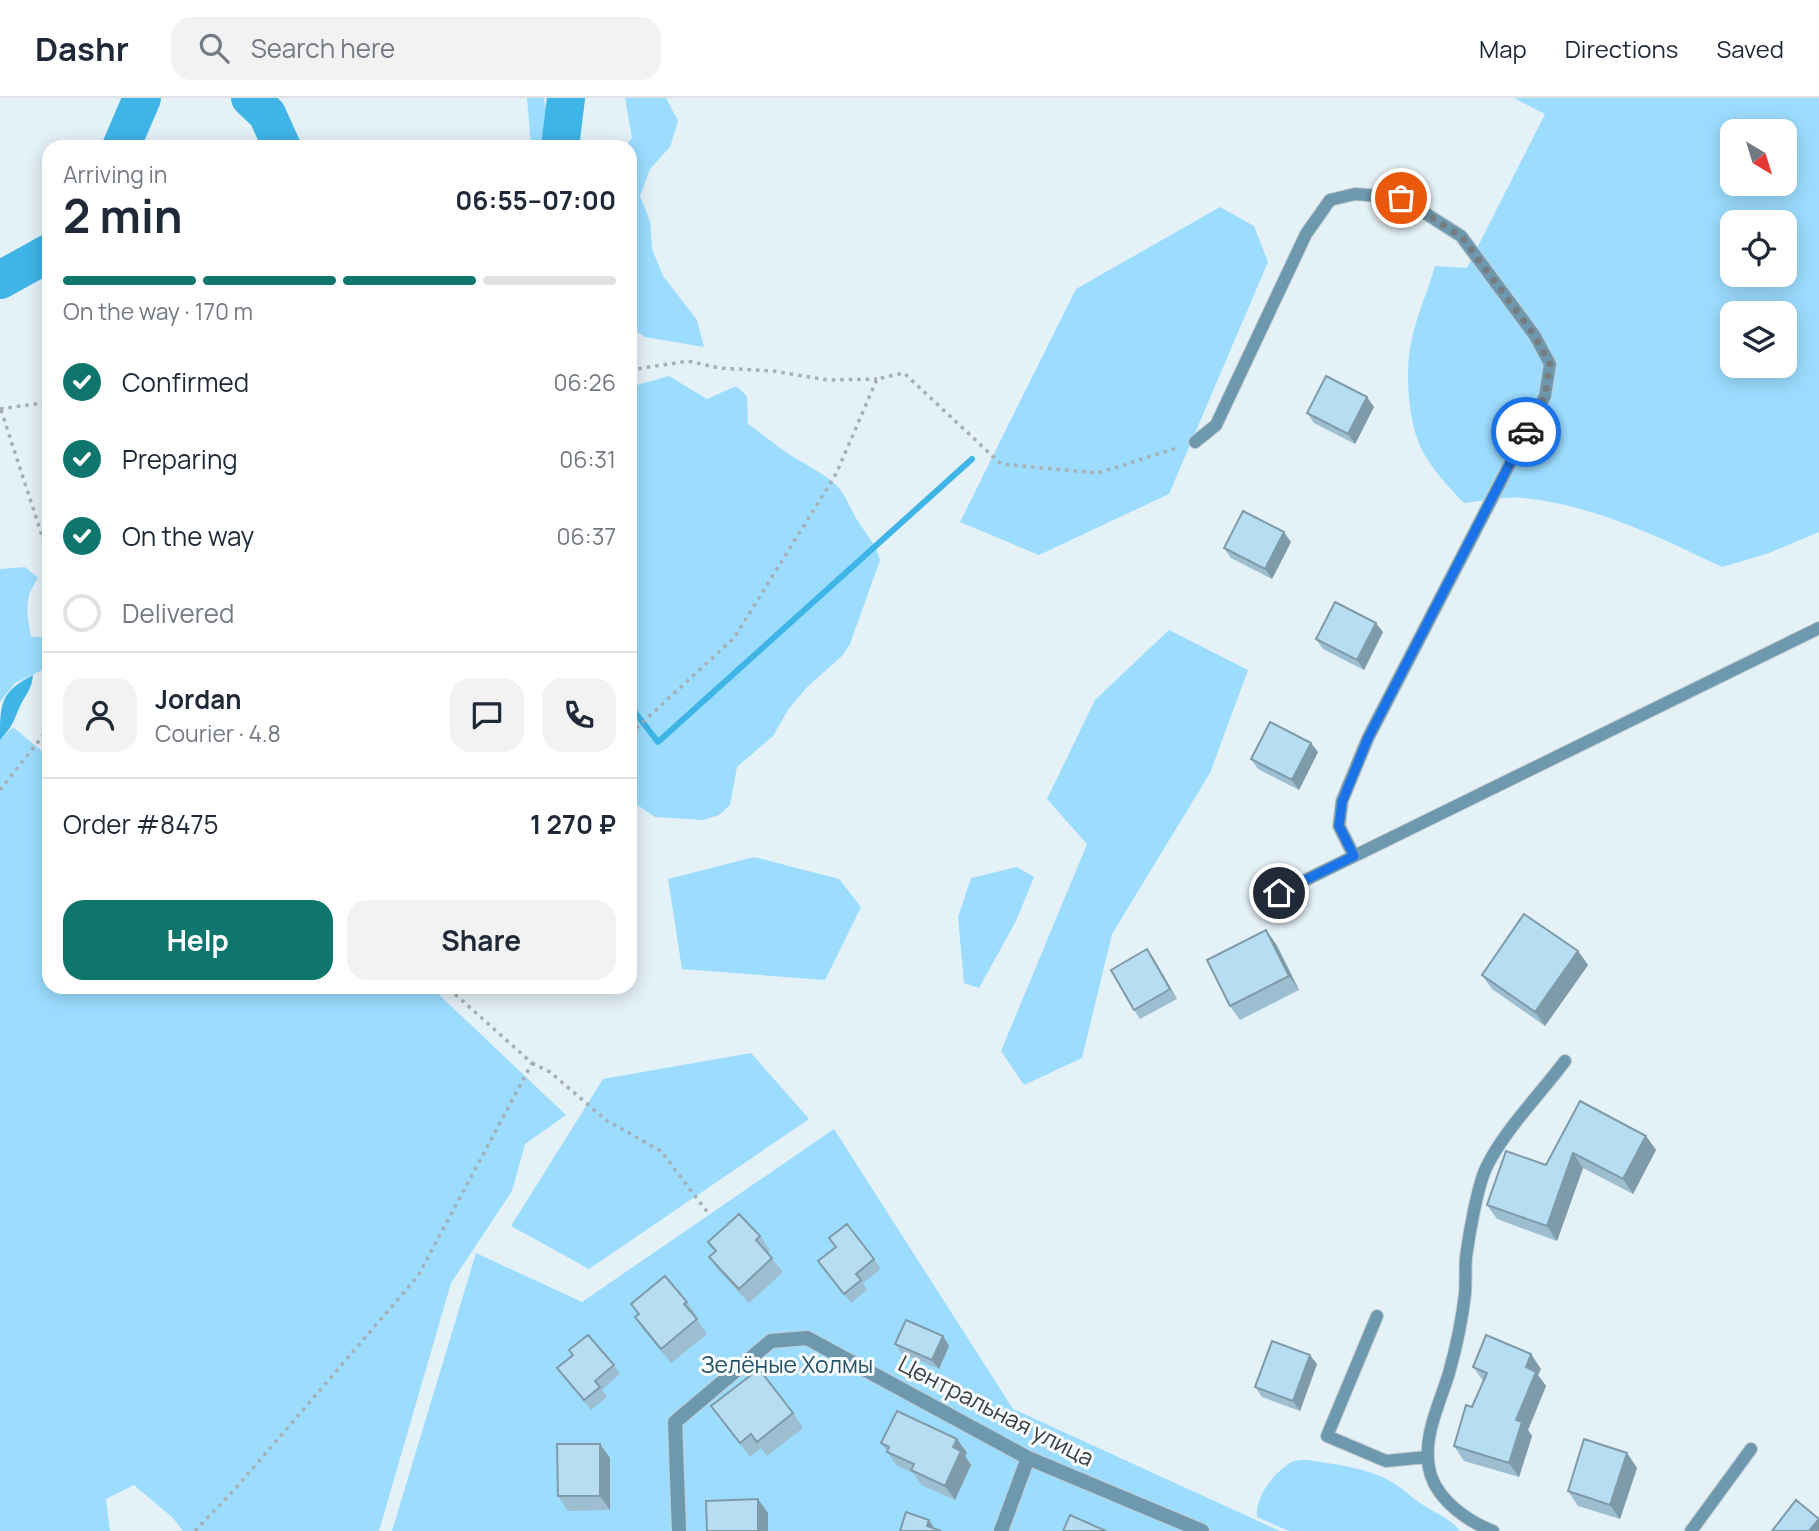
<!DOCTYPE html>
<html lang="en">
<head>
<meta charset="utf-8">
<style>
	:root { --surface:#fff; --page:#f2f2f3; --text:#1f2937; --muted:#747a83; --line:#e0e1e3; --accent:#0f766e }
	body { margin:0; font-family:Manrope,sans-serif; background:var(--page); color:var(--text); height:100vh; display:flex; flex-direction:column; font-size:26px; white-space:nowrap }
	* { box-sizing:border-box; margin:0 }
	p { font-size:23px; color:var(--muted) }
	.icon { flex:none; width:38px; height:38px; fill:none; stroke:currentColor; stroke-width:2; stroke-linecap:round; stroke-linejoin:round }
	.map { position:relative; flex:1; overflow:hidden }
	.details { position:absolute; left:42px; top:42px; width:595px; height:854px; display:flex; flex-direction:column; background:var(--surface); border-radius:21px; box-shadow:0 4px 18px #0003 }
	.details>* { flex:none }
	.needle { width:46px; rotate:142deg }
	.tools { position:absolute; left:1720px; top:21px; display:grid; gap:14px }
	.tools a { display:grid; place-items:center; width:77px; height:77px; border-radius:14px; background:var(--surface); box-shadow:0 4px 18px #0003; font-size:35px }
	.pin { position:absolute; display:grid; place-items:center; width:60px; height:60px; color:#fff; margin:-30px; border:4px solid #fff; border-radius:50%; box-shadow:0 2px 7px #0007 }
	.courier { position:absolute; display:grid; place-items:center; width:70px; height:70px; margin:-35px; border:5px solid #1a73e8; border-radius:50%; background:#fff; color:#222; box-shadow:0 2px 9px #0007 }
	.headline em { font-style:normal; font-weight:700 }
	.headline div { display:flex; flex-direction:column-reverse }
	.headline { display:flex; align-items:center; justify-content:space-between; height:119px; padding:0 21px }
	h1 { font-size:46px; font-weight:700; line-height:52px }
	.bar { display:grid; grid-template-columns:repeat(4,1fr); gap:10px 7px; align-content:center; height:84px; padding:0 21px }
	.bar i { height:9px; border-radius:5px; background:var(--line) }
	.bar .selected { background:var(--accent) }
	.bar p { grid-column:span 4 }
	.line { display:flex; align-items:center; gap:18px; padding:0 21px; border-top:2px solid var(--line) }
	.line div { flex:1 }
	.round { display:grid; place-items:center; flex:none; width:74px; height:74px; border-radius:21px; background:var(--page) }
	ol { padding:0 21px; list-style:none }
	li { display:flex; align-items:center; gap:21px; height:77px }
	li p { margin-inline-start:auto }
	li .icon { padding:7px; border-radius:50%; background:var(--accent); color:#fff; stroke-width:4 }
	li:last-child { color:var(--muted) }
	li i { width:38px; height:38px; border:4px solid var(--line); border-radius:50% }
	.button { display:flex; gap:14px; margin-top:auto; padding:14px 21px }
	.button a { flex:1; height:80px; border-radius:21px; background:var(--accent); color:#fff; font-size:28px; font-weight:700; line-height:80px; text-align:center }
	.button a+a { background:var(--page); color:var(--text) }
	header { display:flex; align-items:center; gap:42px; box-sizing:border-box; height:98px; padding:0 35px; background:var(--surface); border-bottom:2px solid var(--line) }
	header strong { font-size:33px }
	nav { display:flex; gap:38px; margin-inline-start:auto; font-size:24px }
	.search { width:490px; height:63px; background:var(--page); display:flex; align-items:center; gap:18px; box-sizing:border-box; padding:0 24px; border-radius:21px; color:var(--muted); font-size:26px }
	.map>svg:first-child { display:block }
</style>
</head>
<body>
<header>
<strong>Dashr</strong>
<div class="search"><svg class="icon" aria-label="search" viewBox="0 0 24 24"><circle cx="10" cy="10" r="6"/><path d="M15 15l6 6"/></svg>Search here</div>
<nav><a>Map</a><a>Directions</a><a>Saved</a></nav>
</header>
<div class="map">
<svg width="1819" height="1433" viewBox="0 0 1819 1433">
	<rect width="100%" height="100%" fill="#e4f1f7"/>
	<path fill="#9cddff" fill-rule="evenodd" d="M 527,0 L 544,0 L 548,27 L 548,49 L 531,49 Z
		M 625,0 L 666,0 L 678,23 L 670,49 L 650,71 L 640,98 L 650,123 L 652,151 L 663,178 L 697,222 L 704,249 L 645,239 L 630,229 L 630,49 L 625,49 L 632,40 Z
		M 1514,0 L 1819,0 L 1819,434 L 1769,455 L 1722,469 C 1659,439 1594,407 1523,400 C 1505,398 1483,403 1464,405 C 1448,388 1432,372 1421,350 C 1408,323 1405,274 1411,245 C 1416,219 1428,193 1435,168 L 1467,170 L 1545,16 ZM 1732,33 L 1785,33 L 1785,86 L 1732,86 ZM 1732,124 L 1785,124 L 1785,177 L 1732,177 ZM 1732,215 L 1785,215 L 1785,268 L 1732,268 Z
		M 1220,109 L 1254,128 L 1268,164 L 1169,396 L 1039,457 L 960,424 L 1076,191 Z
		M 669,278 L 707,301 L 736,288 L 747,298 L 748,326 C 761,335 774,346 787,355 C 803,366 823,374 837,388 C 847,399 851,413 859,425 C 868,439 876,446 880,462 L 850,546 L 842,558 L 807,589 L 788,612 L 773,638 L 737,669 L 730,707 L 719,717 L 703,722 L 655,719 L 630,702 L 630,289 Z
		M 25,469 L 38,480 C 23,502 27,514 31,539 L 49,539 L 49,569 L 15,585 L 0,604 L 0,471 Z
		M 1169,532 L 1248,572 L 1210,675 L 1112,836 L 1082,960 L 1024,987 L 1001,953 L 1087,746 L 1047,701 L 1095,602 Z
		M 13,629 L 49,659 L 49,889 L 431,889 L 566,1017 L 525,1046 L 512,1093 L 451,1185 L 379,1433 L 183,1433 L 173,1420 L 134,1387 L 106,1401 L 110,1433 L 0,1433 L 0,642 Z
		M 754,759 L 839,781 L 861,809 L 825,882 L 682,871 L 668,781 Z
		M 1017,769 L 1034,779 L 1016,823 L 979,890 L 964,885 L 958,819 L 971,780 Z
		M 751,955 L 809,1021 L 589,1171 L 511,1128 L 603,981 Z
		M 834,1031 L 1013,1311 L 1280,1433 L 392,1433 L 476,1155 L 582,1204 Z
		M 1308,1362 C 1338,1367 1373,1370 1398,1388 C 1406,1393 1412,1400 1420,1405 C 1434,1415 1449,1419 1460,1433 L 1289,1433 L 1257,1419 C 1254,1400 1275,1373 1292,1364 C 1296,1362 1303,1362 1308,1362 Z"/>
	<path fill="#3fb4e7" d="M 33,577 C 32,591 26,596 20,608 C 13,624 13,628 0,642 C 0,606 0,594 33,577 Z"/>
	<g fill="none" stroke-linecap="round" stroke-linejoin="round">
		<path stroke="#3fb4e7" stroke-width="6" d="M 630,608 L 658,644 L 972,361"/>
		<path stroke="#3fb4e7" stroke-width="38" d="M 250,0 L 267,16 L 282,49
			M 121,49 L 142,0
			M 560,49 L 566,0
			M 0,182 L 49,155"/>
		<defs>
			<path id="lane" d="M 1195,344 L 1216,327 L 1306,136 L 1330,102 L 1355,96 L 1401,100 L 1461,138 L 1535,238 L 1550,266 L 1545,298 L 1368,640 L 1342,703 L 1339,728 L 1354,758
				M 1279,795 L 1819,530
				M 1377,1218 L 1327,1338 L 1386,1363 L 1427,1359
				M 1493,1433 C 1469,1424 1440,1404 1431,1378 C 1420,1343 1439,1308 1449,1275 C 1456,1250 1462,1222 1465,1196 C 1466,1184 1465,1171 1466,1159 C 1469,1137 1477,1090 1486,1070 C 1503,1034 1541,995 1565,963
				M 1691,1433 L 1751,1351"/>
			<path id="street" d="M 679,1433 L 675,1324 L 771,1243 L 807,1240 L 1028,1360 L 1202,1433
				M 1001,1433 L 1028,1360"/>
		</defs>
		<use href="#lane" stroke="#c2cdd2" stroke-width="14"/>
		<use href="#street" stroke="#c2cdd2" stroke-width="16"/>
		<path stroke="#a5afb4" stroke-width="3.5" stroke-dasharray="3.5 5" stroke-linecap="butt" d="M 630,272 L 688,263 L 719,270 L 773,273 L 828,282 L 877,281
			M 0,311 L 49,304
			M 1,312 L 49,459
			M 630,636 L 734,540 L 836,376 L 877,281 L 904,275 L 1001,366 L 1098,375 L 1180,349
			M 0,692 L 49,630
			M 532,965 L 550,974 L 606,1022 L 661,1053 L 708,1115
			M 195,1433 L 235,1391 L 418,1178 L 532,965 L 447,889"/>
		<use href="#lane" stroke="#6e98ae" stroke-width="12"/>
		<use href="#street" stroke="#6e98ae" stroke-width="14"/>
	</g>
	<path fill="#9dbed0" d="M 1374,309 L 1355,346 L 1314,325 L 1307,315 Z
		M 1291,444 L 1272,481 L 1231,460 L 1224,450 Z
		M 1383,534 L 1364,572 L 1323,551 L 1316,541 Z
		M 1318,654 L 1299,692 L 1258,671 L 1251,661 Z
		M 1276,846 L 1299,892 L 1240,922 L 1230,908 Z
		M 1147,851 L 1154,861 L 1177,901 L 1140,921 L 1134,912 Z
		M 1578,853 L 1588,867 L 1545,928 L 1492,891 L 1482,877 Z
		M 1580,1003 L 1646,1038 L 1656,1052 L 1633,1096 L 1583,1070 L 1557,1143 L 1497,1121 L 1487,1107 L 1546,1067 Z
		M 760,1138 L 770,1152 L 767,1155 L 783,1174 L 749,1205 L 719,1173 L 709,1159 L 715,1154 L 708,1144 Z
		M 829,1140 L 874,1161 L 881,1171 L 863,1185 L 867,1192 L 851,1205 L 818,1163 L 835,1149 Z
		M 687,1204 L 697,1218 L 695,1219 L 707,1236 L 671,1265 L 645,1234 L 635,1219 L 638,1217 L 631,1206 Z
		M 943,1238 L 949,1248 L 939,1271 L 902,1256 L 895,1246 Z
		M 1317,1266 L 1300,1313 L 1262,1299 L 1255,1289 Z
		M 614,1267 L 620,1276 L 602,1292 L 607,1299 L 591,1312 L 557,1270 Z
		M 1473,1269 L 1541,1271 L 1538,1277 L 1546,1288 L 1528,1332 L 1532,1338 L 1519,1379 L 1464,1363 L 1454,1348 L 1484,1284 Z
		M 711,1308 L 793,1315 L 803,1330 L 767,1358 L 761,1350 L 750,1359 Z
		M 957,1341 L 967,1355 L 965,1358 L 971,1367 L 955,1402 L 921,1387 L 913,1375 L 897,1368 L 881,1345 Z
		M 1627,1355 L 1637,1370 L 1620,1421 L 1578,1408 L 1568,1393 Z
		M 610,1360 L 610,1412 L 568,1413 L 558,1398 Z"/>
	<path fill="#7f9ba9" d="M 1367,299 L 1374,309 L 1355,346 L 1348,336 Z
		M 1284,434 L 1291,444 L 1272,481 L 1265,471 Z
		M 1376,525 L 1383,534 L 1364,572 L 1357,562 Z
		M 1311,645 L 1318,654 L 1299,692 L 1292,682 Z
		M 1266,832 L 1276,846 L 1299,892 L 1289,878 Z
		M 1147,851 L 1154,861 L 1177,901 L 1170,891 Z
		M 1578,853 L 1588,867 L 1545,928 L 1535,914 Z
		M 1646,1038 L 1656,1052 L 1633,1096 L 1623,1081 Z
		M 1573,1055 L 1583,1070 L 1557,1143 L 1547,1128 Z
		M 943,1238 L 949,1248 L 939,1271 L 932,1262 Z
		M 1531,1256 L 1541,1271 L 1538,1277 L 1546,1288 L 1528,1332 L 1532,1338 L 1519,1379 L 1509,1365 L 1526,1269 Z
		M 1310,1257 L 1317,1266 L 1300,1313 L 1293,1303 Z
		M 957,1341 L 967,1355 L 965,1358 L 971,1367 L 955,1402 L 945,1388 L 953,1349 Z
		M 600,1346 L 610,1360 L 610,1412 L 600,1398 Z
		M 1627,1355 L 1637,1370 L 1620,1421 L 1610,1407 Z
		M 758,1401 L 768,1415 L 768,1433 L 758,1433 Z
		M 1819,1421 L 1819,1433 L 1809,1433 Z
		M 929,1422 L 936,1433 L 927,1428 Z"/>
	<path fill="#b6ddf2" stroke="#7f9ba9" stroke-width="2" d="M 1326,278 L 1367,299 L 1348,336 L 1307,315 Z
		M 1243,413 L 1284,434 L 1265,471 L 1224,450 Z
		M 1335,504 L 1376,525 L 1357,562 L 1316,541 Z
		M 1270,624 L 1311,645 L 1292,682 L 1251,661 Z
		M 1524,816 L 1578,853 L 1535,914 L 1482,877 Z
		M 1266,832 L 1289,878 L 1230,908 L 1207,862 Z
		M 1147,851 L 1170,891 L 1134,912 L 1111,872 Z
		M 1580,1003 L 1646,1038 L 1623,1081 L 1573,1055 L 1547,1128 L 1487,1107 L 1506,1053 L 1546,1067 Z
		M 739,1116 L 760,1138 L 756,1142 L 772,1160 L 739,1191 L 709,1159 L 716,1153 L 708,1144 Z
		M 847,1126 L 874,1161 L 856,1176 L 861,1182 L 844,1196 L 818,1163 L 836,1149 L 829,1140 Z
		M 665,1178 L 687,1204 L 684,1206 L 697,1221 L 661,1251 L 635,1219 L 639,1216 L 631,1206 Z
		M 906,1222 L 943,1238 L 932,1262 L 895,1246 Z
		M 588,1237 L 614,1267 L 595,1283 L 600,1289 L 584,1302 L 557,1270 L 573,1257 L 569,1252 Z
		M 1486,1237 L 1531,1256 L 1526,1269 L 1536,1274 L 1516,1322 L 1522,1324 L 1509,1365 L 1454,1348 L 1466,1307 L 1472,1309 L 1487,1275 L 1473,1269 Z
		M 1272,1243 L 1310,1257 L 1293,1303 L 1255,1289 Z
		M 759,1271 L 793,1315 L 757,1344 L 751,1336 L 740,1345 L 711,1308 Z
		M 897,1313 L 957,1341 L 953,1349 L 961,1353 L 945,1388 L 911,1372 L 914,1366 L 887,1354 L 889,1349 L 881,1345 Z
		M 1584,1341 L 1627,1355 L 1610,1407 L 1568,1393 Z
		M 557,1346 L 600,1346 L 600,1398 L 558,1398 Z
		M 758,1401 L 758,1433 L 707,1433 L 706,1403 Z
		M 1796,1402 L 1819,1421 L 1809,1433 L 1772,1433 Z
		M 906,1414 L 929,1422 L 927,1428 L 941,1433 L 900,1433 Z
		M 1070,1417 L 1106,1433 L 1063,1433 Z"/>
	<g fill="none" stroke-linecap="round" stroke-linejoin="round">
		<path stroke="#757d80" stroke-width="7" stroke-dasharray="0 12.6" d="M 1401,100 L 1461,138 L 1535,238 L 1550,266 L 1545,298 L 1526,334"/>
		<path stroke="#1a73e8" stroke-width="9" d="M 1279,795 L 1354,758 L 1339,728 L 1342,704 L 1368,640 L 1526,334"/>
	</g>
	<g text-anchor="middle" stroke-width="6" stroke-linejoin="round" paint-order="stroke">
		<g font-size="23" fill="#26546a" stroke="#f9fcfd">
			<text x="787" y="1275">Зелёные Холмы</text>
		</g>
		<g font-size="23" fill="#393e40" stroke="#f9fcfd">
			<text transform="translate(996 1313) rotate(27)" y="8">Центральная улица</text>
		</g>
	</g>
</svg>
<div class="tools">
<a><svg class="needle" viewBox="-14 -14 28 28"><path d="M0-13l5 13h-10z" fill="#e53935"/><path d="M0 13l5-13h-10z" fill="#747a83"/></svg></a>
<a><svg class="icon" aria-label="locate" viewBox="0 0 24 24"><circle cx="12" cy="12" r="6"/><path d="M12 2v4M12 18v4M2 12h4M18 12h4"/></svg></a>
<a><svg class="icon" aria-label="layers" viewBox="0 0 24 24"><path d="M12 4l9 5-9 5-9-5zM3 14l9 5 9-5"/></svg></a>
</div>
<div class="pin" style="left:1401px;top:100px;background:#ea580c"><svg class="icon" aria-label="bag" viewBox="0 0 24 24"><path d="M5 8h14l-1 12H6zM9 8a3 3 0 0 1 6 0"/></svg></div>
<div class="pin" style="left:1279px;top:795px;background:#1f2937"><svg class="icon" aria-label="home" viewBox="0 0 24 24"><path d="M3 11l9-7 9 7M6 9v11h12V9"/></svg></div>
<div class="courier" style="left:1526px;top:334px"><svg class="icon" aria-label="car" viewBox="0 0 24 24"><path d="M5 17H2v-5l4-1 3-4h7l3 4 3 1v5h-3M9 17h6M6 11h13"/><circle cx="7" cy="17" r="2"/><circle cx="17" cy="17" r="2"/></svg></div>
<section class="details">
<div class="headline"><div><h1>2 min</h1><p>Arriving in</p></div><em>06:55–07:00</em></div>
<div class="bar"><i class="selected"></i><i class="selected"></i><i class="selected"></i><i></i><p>On the way · 170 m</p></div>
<ol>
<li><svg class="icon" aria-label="check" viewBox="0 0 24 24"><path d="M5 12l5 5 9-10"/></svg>Confirmed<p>06:26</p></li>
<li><svg class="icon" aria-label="check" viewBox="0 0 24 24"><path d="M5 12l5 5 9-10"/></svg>Preparing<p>06:31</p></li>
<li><svg class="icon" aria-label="check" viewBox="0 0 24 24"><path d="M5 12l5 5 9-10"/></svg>On the way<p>06:37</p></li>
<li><i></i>Delivered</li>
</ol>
<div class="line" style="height:126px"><a class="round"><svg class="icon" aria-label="person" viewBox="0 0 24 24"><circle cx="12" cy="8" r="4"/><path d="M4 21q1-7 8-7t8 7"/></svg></a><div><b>Jordan</b><p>Courier · 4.8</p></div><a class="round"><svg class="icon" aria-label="chat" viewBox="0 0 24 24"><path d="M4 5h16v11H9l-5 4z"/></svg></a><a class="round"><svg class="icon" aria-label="phone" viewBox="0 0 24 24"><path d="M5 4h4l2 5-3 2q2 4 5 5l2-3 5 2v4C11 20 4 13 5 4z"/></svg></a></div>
<div class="line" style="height:91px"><div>Order #8475</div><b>1 270 ₽</b></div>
<div class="button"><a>Help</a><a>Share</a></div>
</section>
</div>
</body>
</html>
